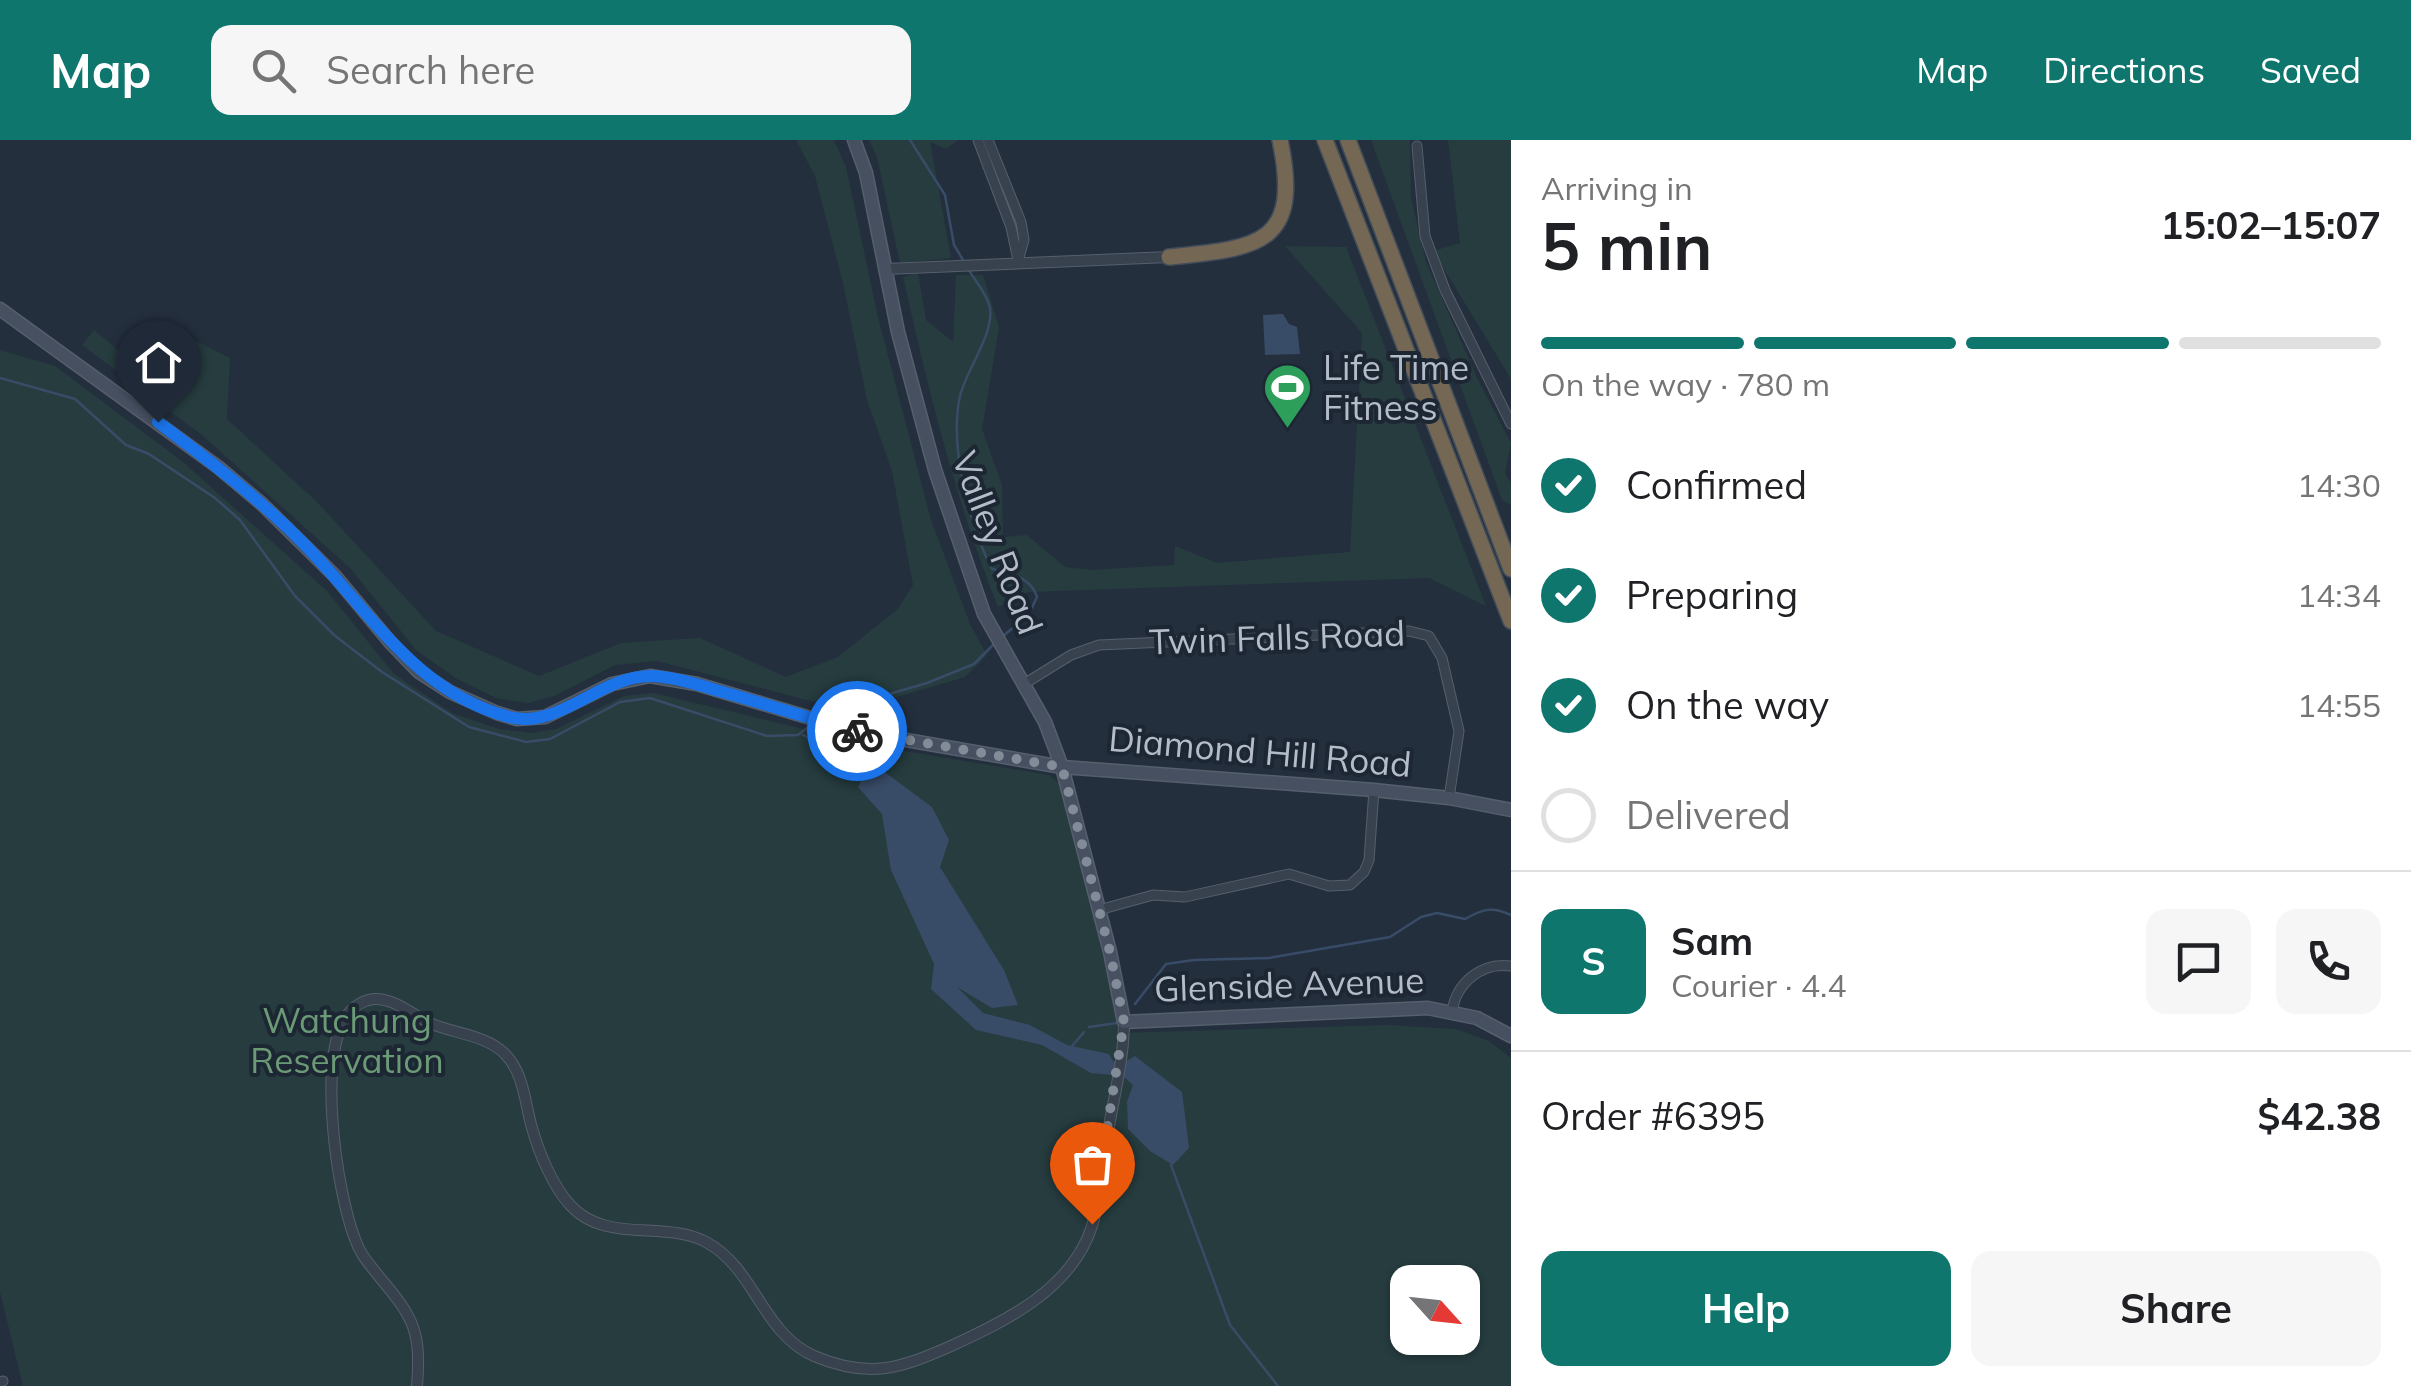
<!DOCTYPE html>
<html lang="en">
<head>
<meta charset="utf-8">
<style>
	:root { --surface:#fff; --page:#f6f6f6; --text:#202124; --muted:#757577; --line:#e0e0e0; --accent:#0f766e }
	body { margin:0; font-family:Mulish,sans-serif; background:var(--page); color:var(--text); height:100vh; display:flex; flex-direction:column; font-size:38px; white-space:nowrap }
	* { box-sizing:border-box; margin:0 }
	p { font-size:32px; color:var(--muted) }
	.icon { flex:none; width:55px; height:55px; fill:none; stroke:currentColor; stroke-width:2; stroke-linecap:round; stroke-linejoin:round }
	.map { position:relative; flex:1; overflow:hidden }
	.panel { display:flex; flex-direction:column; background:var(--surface); width:900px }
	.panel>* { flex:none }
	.needle { width:65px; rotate:117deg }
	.controls { position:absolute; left:1390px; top:1125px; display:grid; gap:20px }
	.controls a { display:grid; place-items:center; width:90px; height:90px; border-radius:20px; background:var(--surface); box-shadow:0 2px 8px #0004; font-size:50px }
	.pin { position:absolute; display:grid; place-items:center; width:85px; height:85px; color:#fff; margin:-102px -42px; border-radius:50% 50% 50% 0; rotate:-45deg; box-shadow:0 0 10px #0007 }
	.pin .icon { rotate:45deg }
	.courier { position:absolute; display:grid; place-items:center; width:100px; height:100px; margin:-50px; border:8px solid #1a73e8; border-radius:50%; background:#fff; color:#222; box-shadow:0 2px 12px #0007 }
	.overview em { font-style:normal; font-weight:700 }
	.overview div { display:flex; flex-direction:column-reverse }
	.overview { display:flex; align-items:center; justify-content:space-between; height:170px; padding:0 30px }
	h1 { font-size:65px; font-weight:700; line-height:75px }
	.bar { display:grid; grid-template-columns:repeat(4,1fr); gap:15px 10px; align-content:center; height:120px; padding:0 30px }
	.bar i { height:12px; border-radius:8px; background:var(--line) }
	.bar .on { background:var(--accent) }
	.bar p { grid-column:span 4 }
	.line { display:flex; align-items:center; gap:25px; padding:0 30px; border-top:2px solid var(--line) }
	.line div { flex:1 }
	.round { display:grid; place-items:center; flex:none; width:105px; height:105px; border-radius:20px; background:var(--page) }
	ol { padding:0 30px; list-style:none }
	li { display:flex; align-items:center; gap:30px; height:110px }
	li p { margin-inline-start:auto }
	li .icon { padding:10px; border-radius:50%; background:var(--accent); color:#fff; stroke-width:4 }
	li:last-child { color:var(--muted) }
	li i { width:55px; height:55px; border:5px solid var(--line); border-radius:50% }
	.action { display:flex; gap:20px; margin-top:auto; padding:20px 30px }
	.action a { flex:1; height:115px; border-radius:20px; background:var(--accent); color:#fff; font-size:40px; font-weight:700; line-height:115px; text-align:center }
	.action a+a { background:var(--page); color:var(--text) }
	header { display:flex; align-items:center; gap:60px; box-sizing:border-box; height:140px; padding:0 50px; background:var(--accent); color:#fff }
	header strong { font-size:48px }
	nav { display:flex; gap:55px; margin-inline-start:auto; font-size:35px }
	.search { width:700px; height:90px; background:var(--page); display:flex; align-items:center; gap:25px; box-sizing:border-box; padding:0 35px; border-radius:20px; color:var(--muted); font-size:38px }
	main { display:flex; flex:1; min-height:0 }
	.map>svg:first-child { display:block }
</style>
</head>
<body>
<header>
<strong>Map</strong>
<div class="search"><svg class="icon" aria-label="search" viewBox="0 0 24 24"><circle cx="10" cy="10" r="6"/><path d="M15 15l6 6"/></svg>Search here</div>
<nav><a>Map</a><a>Directions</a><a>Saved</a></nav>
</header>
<main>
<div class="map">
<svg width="1511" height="1246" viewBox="0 0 1511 1246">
	<rect width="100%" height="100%" fill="#242f3e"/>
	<path fill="#263c3f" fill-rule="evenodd" d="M 796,0 L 834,0 L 846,27 L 878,177 L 931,380 L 970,484 L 987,515 L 965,537 L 849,571 L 657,521 L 615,525 L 554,556 L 528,563 L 496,558 L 457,539 L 416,510 L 350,428 L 203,296 L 82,205 L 94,190 L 131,221 L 161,184 L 230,218 L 227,279 L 318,363 L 436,491 L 539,536 L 621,503 L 700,498 L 786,537 L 838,517 L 898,469 L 913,445 L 892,331 L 867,260 L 843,143 L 815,36 Z
		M 869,0 L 958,0 L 946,9 L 930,2 L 951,118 L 900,123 L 877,17 Z
		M 1371,0 L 1410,0 L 1411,58 L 1426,122 L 1478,240 L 1511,303 L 1505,333 L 1511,344 L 1511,365 L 1502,360 Z
		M 1448,0 L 1511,0 L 1511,239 L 1433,111 L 1460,103 Z
		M 1285,106 L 1346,107 L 1486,466 L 1429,438 L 1027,452 L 998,467 C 955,360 928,248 903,137 L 918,133 L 926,180 L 953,202 L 956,135 L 983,135 L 999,187 L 982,289 L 1002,345 L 1003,397 L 1027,395 L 1065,427 L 1092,430 L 1174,425 L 1175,406 L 1217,423 L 1350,412 L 1362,193 Z
		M 0,210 L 55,226 L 183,322 L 327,451 L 394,534 L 452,573 L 499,589 L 532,593 L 556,589 L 624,556 L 654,553 L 874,606 L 1049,635 L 1059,643 L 1093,773 L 1115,869 L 1118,893 L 1388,885 L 1456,889 L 1489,901 L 1511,918 L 1511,1246 L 23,1246 L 0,1152 ZM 1408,1142 L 1462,1142 L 1462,1198 L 1408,1198 Z"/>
	<path fill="#394c67" d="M 1283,174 L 1289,184 L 1297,187 L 1300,214 L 1265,215 L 1263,175 Z
		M 871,622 L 932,667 L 949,700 L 940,727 L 1004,830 L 1018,865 L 992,868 L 957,847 L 983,873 L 1030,885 L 1067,905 L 1109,914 L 1113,921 L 1125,922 L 1135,916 L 1182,952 L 1189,1008 L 1173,1025 L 1150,1011 L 1128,989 L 1127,962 L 1133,945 L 1123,936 L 1091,933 L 1042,905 L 976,890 L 931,849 L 934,824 L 891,730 L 882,674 L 858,647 Z"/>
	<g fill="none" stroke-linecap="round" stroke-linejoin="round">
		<path stroke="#394c67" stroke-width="2.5" d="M 910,0 L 945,55 L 954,105 L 963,120
			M 967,127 C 974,140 987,153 990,168 C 994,195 966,230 960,256 C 949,306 969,384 992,429 C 1011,434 1031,437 1037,457 L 1029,474 L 1001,498
			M 0,238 L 75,259 L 126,305 L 149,314 L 215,358 L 240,380 L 295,456 L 334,495 L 382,532 L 469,587 L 526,602 L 550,599 L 620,562 L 650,558 L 767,596 L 798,595 L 812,584
			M 821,574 L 927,543 L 974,524 L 995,503
			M 803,595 L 839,613 L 868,635
			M 1135,864 L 1166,824 L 1194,820 L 1269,818 L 1390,797 L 1421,777 L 1437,773 L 1465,779 C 1483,769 1492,766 1511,775
			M 1089,887 L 1117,883
			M 1072,906 L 1084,892
			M 1171,1025 L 1230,1185 L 1278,1246"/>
		<defs>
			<path id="minor" d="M 978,0 L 1011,87 L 1018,120
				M 988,0 L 1021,82 L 1024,100 L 1018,121
				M 1417,6 L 1425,96 L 1445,150 L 1511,284
				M 1024,544 L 1071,515 L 1099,505 L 1409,491 L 1429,496 L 1442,518 L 1459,591 L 1449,658
				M 1099,770 L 1153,755 L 1185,757 L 1289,734 L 1329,746 L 1350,745 L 1364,732 L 1369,720 L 1374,650
				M 1452,872 C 1456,843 1481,822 1511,826
				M 0,1242 L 3,1241"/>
			<path id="tertiary" d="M 886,129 L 1169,117
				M 417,1246 C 421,1193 415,1179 381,1139 C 371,1126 360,1115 355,1099 C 337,1053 316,915 348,874 C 354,866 364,860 374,859 C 395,858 414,876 432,884 C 456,894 486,895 505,914 C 524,933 525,964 532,988 C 539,1013 553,1047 571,1066 C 607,1104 664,1080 706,1102 C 755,1128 762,1193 814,1216 C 869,1239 899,1229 951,1206 C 1006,1181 1072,1149 1092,1086 C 1101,1056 1103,1022 1108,992 C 1114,956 1124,918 1124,882"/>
			<path id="secondary" d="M 854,0 L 866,33 L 898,192 L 935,330 L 984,474 L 1045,582 L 1062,627 L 1110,812 L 1124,882 L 1428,868 L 1477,878 L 1511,896
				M 0,169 L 218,327 L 262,364 L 335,436 L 390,502 L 419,532 L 450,552 L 497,573 L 517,579 L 545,577 L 612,544 L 650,536 L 697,544 L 854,591 L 1062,627 L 1374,650 L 1449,658 L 1511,670"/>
			<path id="motorway" d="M 1325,0 L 1511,481
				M 1348,0 L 1511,429
				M 1169,117 C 1259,108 1302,105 1280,0"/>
		</defs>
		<use href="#minor" stroke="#565f6c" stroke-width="11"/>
		<use href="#tertiary" stroke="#565f6c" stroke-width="12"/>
		<use href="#secondary" stroke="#565f6c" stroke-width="15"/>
		<use href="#motorway" stroke="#434c59" stroke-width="18"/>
		<use href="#minor" stroke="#38414e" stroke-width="9"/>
		<use href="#tertiary" stroke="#38414e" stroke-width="10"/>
		<use href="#secondary" stroke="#465061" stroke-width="12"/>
		<use href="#motorway" stroke="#746855" stroke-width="15"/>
	</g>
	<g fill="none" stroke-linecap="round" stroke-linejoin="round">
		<path stroke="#828b98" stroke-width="10" stroke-dasharray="0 18" d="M 857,591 L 1062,627 L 1110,812 L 1124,882 L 1092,1084"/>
		<path stroke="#1a73e8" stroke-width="12" d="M 158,282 C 208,320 259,358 303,403 C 368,468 414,552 509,577 C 560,590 600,535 652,536 C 677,537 702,546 726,553 C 770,565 813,580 857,591"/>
	</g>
	<defs>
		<symbol id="stadium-pin" viewBox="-11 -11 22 30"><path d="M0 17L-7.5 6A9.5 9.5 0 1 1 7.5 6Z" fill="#2e9e5b" stroke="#1d2633"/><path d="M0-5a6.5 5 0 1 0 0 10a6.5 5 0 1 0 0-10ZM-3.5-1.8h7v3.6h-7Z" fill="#fff"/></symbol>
	</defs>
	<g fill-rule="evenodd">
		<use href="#stadium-pin" x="1260" y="220" width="55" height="75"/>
	</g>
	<g text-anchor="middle" stroke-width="8" stroke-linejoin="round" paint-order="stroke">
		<g font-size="35" fill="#b4bcc9" stroke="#1d2633" text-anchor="start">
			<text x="1323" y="240">Life Time<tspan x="1323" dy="40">Fitness</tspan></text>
		</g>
		<g font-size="35" fill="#b4bcc9" stroke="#1d2633">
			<text transform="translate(997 403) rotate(69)" y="12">Valley Road</text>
			<text transform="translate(1277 498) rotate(-2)" y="12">Twin Falls Road</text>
			<text transform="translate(1260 612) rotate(5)" y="12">Diamond Hill Road</text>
			<text transform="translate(1289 845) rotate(-2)" y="12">Glenside Avenue</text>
		</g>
		<g font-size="35" fill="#6b9a76" stroke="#1d2633">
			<text x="347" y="893">Watchung<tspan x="347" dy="40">Reservation</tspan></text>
		</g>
	</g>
</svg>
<div class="controls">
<a><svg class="needle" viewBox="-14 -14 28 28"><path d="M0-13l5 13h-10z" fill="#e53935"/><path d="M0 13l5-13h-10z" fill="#757577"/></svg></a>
</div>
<div class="pin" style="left:1092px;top:1084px;background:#ea580c"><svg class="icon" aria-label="bag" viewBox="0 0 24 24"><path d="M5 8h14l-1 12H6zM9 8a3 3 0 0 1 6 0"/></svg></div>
<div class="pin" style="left:158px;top:282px;background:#1f2937"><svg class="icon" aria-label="home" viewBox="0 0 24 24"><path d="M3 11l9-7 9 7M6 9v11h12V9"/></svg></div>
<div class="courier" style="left:857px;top:591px"><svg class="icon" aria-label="bike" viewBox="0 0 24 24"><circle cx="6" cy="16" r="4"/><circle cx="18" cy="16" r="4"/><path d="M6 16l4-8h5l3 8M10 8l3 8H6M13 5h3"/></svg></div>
</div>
<section class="panel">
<div class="overview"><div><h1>5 min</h1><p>Arriving in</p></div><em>15:02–15:07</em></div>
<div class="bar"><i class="on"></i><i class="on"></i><i class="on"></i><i></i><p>On the way · 780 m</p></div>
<ol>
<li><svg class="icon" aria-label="check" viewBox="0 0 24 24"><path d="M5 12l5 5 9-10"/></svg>Confirmed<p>14:30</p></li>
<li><svg class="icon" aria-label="check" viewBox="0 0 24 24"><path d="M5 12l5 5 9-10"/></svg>Preparing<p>14:34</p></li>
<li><svg class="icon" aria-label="check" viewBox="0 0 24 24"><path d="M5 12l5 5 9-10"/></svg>On the way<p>14:55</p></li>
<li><i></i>Delivered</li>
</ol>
<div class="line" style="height:180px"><b class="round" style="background:var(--accent);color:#fff">S</b><div><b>Sam</b><p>Courier · 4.4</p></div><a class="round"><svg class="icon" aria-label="chat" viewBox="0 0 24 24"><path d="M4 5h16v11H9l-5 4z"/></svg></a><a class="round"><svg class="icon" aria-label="phone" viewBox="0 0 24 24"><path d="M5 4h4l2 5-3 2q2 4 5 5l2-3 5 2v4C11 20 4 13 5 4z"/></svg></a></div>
<div class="line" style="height:130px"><div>Order #6395</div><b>$42.38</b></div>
<div class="action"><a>Help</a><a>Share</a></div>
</section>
</main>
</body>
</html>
